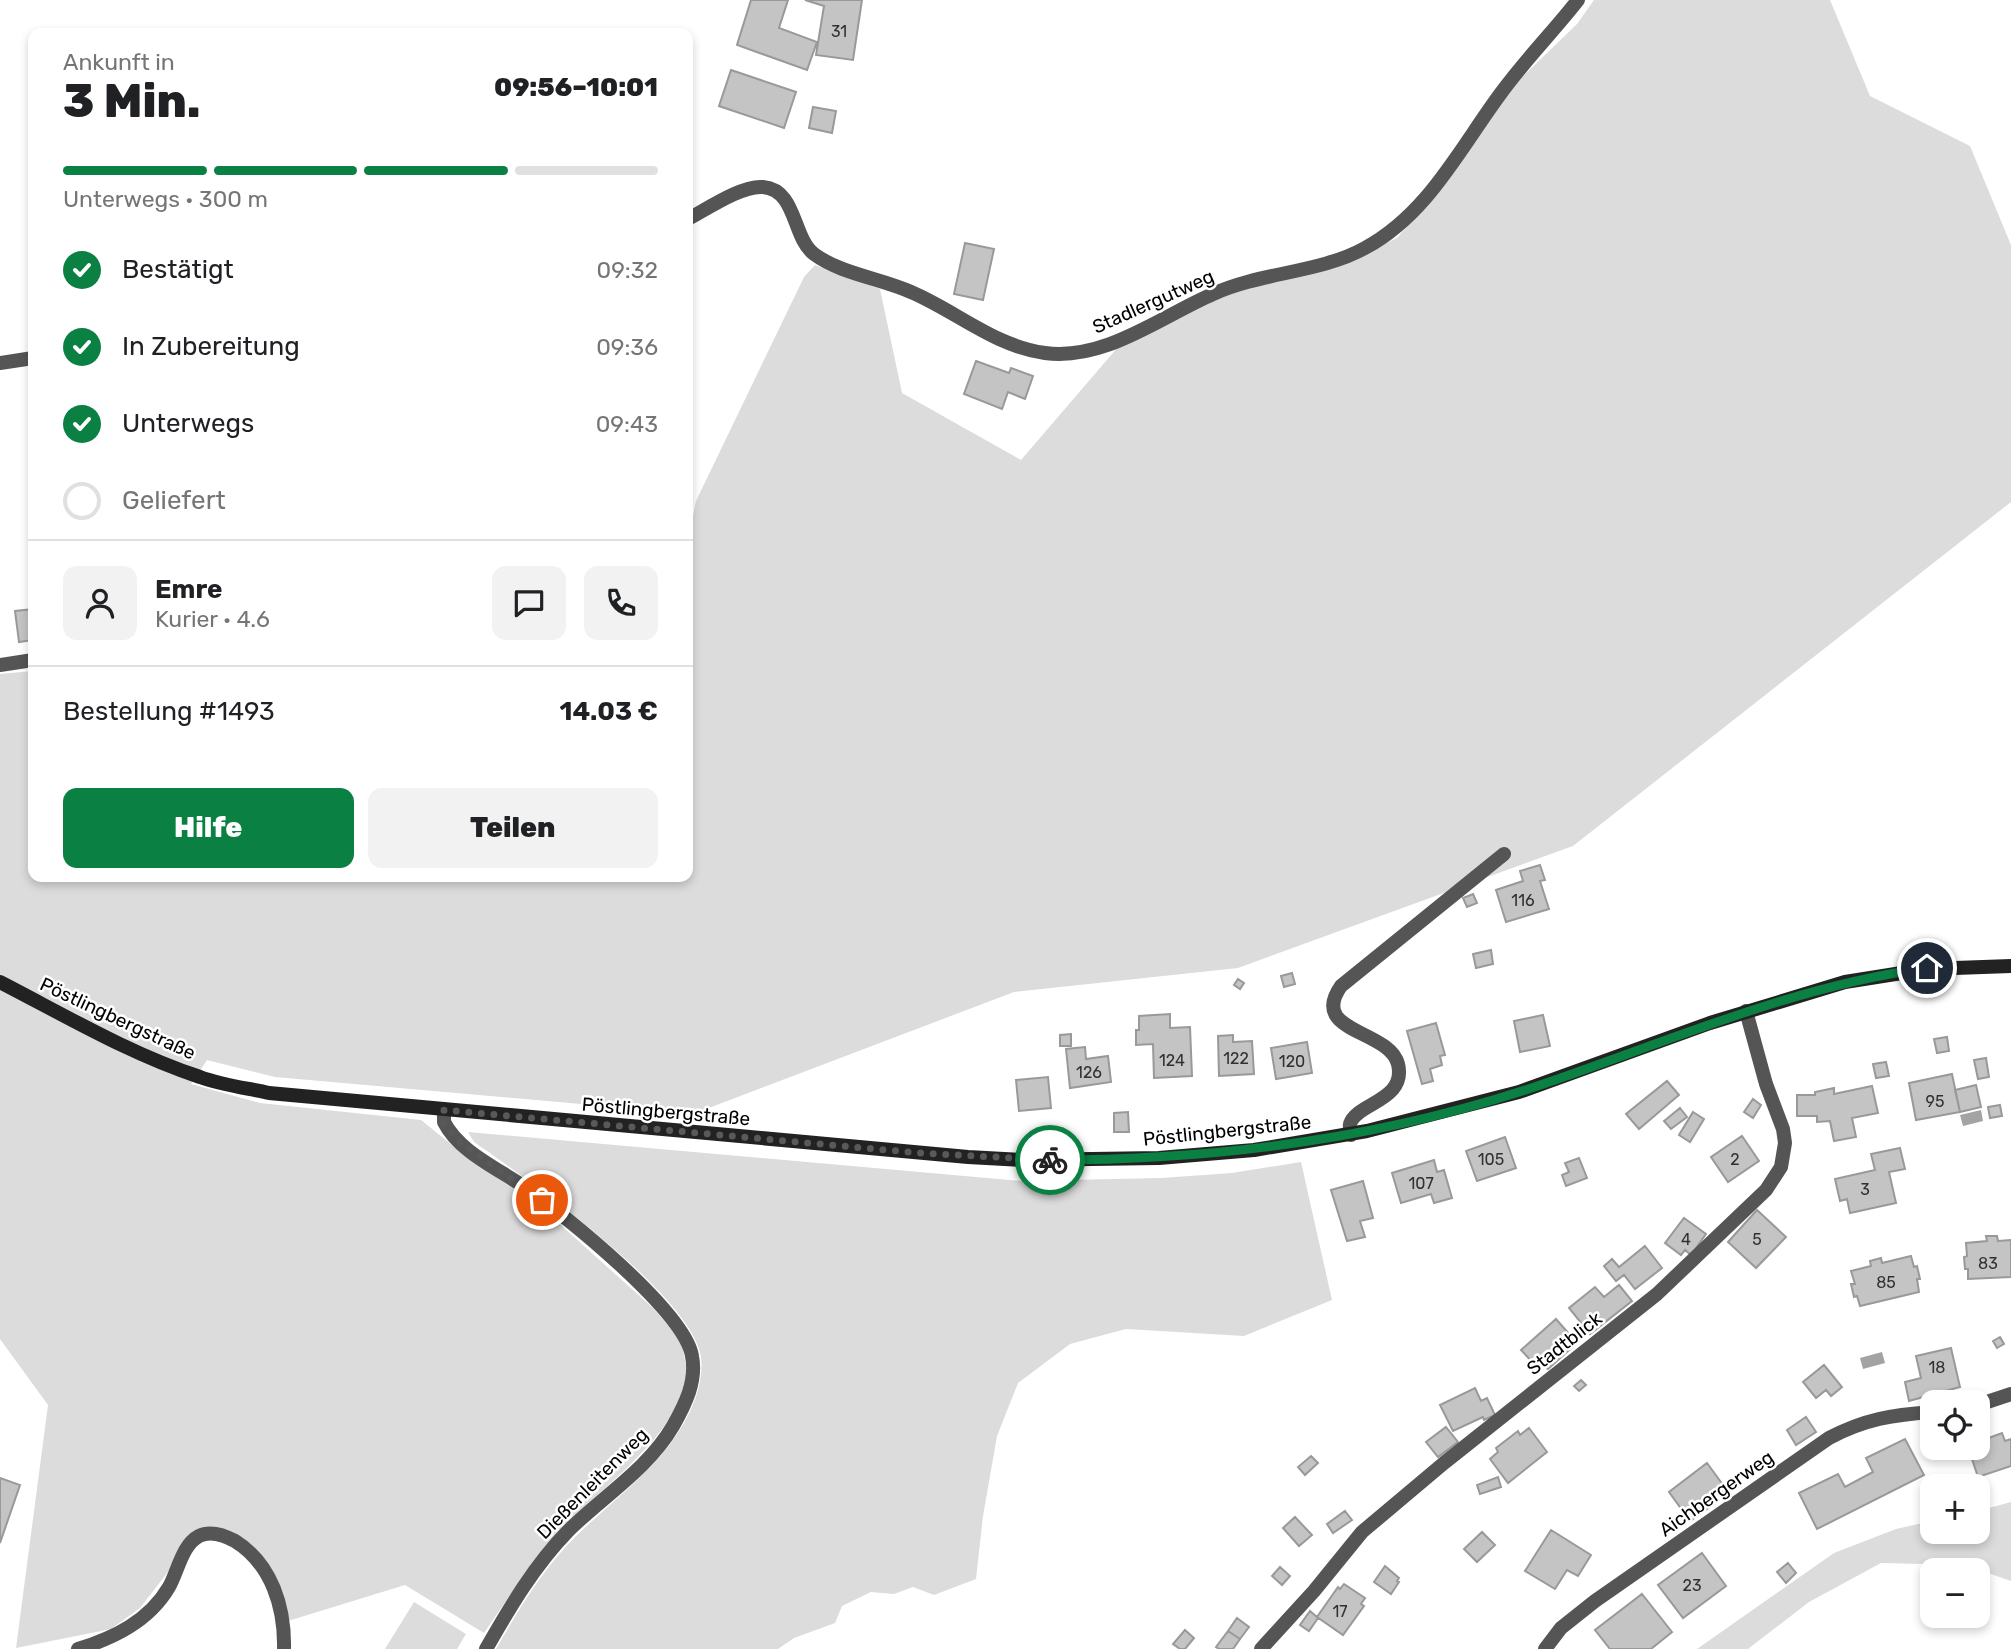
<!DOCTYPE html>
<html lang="de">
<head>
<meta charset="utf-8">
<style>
	:root { --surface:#fff; --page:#f2f2f2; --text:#202124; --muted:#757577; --line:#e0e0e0; --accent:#0b8043 }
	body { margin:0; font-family:Rubik,sans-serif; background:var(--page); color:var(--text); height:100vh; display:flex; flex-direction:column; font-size:26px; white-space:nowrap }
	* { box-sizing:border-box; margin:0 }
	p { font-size:23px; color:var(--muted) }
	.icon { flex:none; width:38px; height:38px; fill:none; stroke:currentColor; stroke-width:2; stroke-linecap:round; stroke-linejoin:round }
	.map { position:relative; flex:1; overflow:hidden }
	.side { position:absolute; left:28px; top:28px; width:665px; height:854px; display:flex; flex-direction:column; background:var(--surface); border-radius:14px; box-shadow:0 4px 10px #0003 }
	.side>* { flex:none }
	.fabs { position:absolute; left:1920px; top:1390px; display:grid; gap:14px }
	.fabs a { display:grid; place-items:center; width:70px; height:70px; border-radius:14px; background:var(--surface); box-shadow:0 4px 10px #0003; font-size:35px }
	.pin { position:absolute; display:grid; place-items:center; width:60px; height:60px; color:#fff; margin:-30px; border:4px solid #fff; border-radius:50%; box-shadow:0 2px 7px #0007 }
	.courier { position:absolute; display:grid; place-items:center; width:70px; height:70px; margin:-35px; border:5px solid #0b8043; border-radius:50%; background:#fff; color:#222; box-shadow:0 2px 9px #0007 }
	.head em { font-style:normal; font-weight:800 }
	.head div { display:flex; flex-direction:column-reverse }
	.head { display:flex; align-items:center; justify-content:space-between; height:119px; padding:0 35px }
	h1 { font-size:46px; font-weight:800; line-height:52px }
	.bar { display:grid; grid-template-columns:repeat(4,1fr); gap:10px 7px; align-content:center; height:84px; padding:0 35px }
	.bar i { height:9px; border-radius:5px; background:var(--line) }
	.bar .on { background:var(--accent) }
	.bar p { grid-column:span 4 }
	.line { display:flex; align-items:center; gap:18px; padding:0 35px; border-top:2px solid var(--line) }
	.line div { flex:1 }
	.round { display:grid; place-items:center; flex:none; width:74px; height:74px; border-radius:14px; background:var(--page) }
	ol { padding:0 35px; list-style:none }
	li { display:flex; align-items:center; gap:21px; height:77px }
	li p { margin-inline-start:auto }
	li .icon { padding:7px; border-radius:50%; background:var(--accent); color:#fff; stroke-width:4 }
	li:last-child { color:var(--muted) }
	li i { width:38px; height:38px; border:4px solid var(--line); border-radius:50% }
	.cta { display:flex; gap:14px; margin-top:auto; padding:14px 35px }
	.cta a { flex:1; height:80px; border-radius:14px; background:var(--accent); color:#fff; font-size:28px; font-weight:800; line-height:80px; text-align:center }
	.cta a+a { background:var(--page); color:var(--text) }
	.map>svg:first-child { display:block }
</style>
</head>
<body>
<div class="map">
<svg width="2011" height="1649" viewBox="0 0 2011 1649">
	<rect width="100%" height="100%" fill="#fff"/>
	<path fill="#dcdcdc" d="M 1594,0 L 1830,0 L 1870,96 L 1970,146 L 2011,245 L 2011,502 L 1573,846 L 1238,968 L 1014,992 L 693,1114 L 275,1077 L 207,1060 L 191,1084 L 260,1103 L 421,1120 L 472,1161 L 514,1189 L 555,1220 L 653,1308 L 672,1330 L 682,1344 L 687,1372 L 683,1388 L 676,1407 L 665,1425 L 652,1442 L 628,1467 L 558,1532 L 525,1573 L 484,1633 L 405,1585 L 288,1621 L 254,1547 L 198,1538 L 171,1568 L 140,1608 L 111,1629 L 16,1648 L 48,1405 L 0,1339 L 0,674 L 33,671 L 33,877 L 688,877 L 688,541 L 696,501 L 804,277 L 815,265 L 880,289 L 902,393 L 1021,460 L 1124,340 L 1222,294 L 1352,259 L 1397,238 L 1447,181 L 1512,87 L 1577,24 Z
		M 468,1132 L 1022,1181 L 1161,1178 L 1232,1173 L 1301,1162 L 1332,1300 L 1244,1336 L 1126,1329 L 1070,1344 L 1018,1383 L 997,1436 L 983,1516 L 976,1579 L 934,1595 L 913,1587 L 894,1594 L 871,1592 L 842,1606 L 835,1623 L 794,1638 L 778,1649 L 496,1649 C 519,1609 542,1570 575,1537 C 604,1509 636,1484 663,1453 C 684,1428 705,1391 701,1357 C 692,1295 526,1178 474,1142 Z
		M 2011,1502 L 2011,1581 L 1965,1565 L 1881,1563 L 1809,1602 L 1748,1649 L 1697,1649 L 1834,1553 L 1896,1529 L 1932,1521 L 1932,1531 L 1978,1531 L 1978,1511 Z
		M 414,1602 L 466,1634 L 457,1649 L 385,1649 Z"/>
	<path fill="#a3a3a3" d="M 1981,1110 L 1983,1121 L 1963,1126 L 1960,1115 Z
		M 1882,1352 L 1885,1363 L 1863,1369 L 1860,1358 Z"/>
	<path fill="#c4c4c4" stroke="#999" stroke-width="2" d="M 751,0 L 788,0 L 779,28 L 817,42 L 807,70 L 737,45 Z
		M 805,0 L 862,0 L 853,60 L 816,55 L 824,6 Z
		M 731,70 L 796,92 L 784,128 L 719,106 Z
		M 813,107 L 836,111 L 832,133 L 809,128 Z
		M 965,243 L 994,249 L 983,300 L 954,294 Z
		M 976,361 L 1009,373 L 1011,368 L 1033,376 L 1025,399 L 1008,392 L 1002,409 L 964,394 Z
		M 33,609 L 33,640 L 19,642 L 15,611 Z
		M 1540,865 L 1545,880 L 1540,881 L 1549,909 L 1506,922 L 1496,890 L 1523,881 L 1520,871 Z
		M 1473,894 L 1477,903 L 1467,907 L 1463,898 Z
		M 1491,950 L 1493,964 L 1476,968 L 1473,954 Z
		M 1292,973 L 1295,984 L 1284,987 L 1281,976 Z
		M 1238,979 L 1244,983 L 1240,989 L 1234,985 Z
		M 1170,1014 L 1170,1028 L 1190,1027 L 1192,1076 L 1154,1078 L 1153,1044 L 1136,1045 L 1136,1030 L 1139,1030 L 1139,1016 Z
		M 1543,1015 L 1550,1046 L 1520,1052 L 1514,1021 Z
		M 1436,1023 L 1445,1055 L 1440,1056 L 1442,1065 L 1430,1069 L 1433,1081 L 1422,1084 L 1407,1031 Z
		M 1071,1034 L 1071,1046 L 1060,1046 L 1060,1035 Z
		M 1233,1035 L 1233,1042 L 1252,1041 L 1254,1074 L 1219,1076 L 1218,1036 Z
		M 1947,1037 L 1949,1051 L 1937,1053 L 1934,1039 Z
		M 1307,1042 L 1312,1073 L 1276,1079 L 1271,1048 Z
		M 1085,1047 L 1086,1059 L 1108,1056 L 1111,1082 L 1070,1088 L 1066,1049 Z
		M 1986,1058 L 1989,1077 L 1978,1079 L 1974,1060 Z
		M 1886,1062 L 1889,1076 L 1876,1078 L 1873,1064 Z
		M 1952,1074 L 1960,1112 L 1916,1120 L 1909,1083 Z
		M 1048,1077 L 1051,1108 L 1019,1111 L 1016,1080 Z
		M 1667,1081 L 1679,1095 L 1639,1129 L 1626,1114 Z
		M 1976,1085 L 1981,1107 L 1960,1112 L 1955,1090 Z
		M 1872,1086 L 1878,1113 L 1852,1118 L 1856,1137 L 1834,1141 L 1830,1121 L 1817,1122 L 1817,1116 L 1797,1116 L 1797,1095 L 1815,1095 L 1815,1092 L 1834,1088 L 1834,1094 Z
		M 1753,1099 L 1761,1105 L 1753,1118 L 1744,1112 Z
		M 2000,1105 L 2002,1116 L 1990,1118 L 1988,1107 Z
		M 1680,1108 L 1687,1117 L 1671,1129 L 1664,1121 Z
		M 1128,1112 L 1129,1132 L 1114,1132 L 1114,1113 Z
		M 1693,1112 L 1704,1119 L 1690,1142 L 1679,1135 Z
		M 1742,1136 L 1759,1161 L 1728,1182 L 1711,1157 Z
		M 1505,1137 L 1516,1168 L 1477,1181 L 1466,1151 Z
		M 1900,1148 L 1905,1169 L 1889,1172 L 1896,1203 L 1850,1213 L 1847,1199 L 1840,1201 L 1835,1179 L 1875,1170 L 1871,1154 Z
		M 1579,1158 L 1587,1178 L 1566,1186 L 1562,1175 L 1569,1172 L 1565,1163 Z
		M 1434,1160 L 1437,1172 L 1444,1170 L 1452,1198 L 1434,1203 L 1431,1194 L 1401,1203 L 1392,1173 Z
		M 1363,1181 L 1373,1218 L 1360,1221 L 1365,1237 L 1347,1241 L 1331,1190 Z
		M 1757,1210 L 1786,1237 L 1756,1268 L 1728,1242 Z
		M 1684,1218 L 1706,1234 L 1691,1255 L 1685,1250 L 1681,1255 L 1665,1243 Z
		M 1986,1236 L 1997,1236 L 1998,1241 L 2011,1240 L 2011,1277 L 1968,1279 L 1968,1269 L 1965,1269 L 1964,1257 L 1967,1256 L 1966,1243 L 1987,1241 Z
		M 1645,1246 L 1662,1268 L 1635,1289 L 1624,1275 L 1616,1281 L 1604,1266 L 1612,1259 L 1619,1267 Z
		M 1911,1256 L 1914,1267 L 1917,1266 L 1920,1279 L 1917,1279 L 1919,1292 L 1860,1306 L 1857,1296 L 1854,1297 L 1851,1284 L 1855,1284 L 1851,1271 L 1871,1266 L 1870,1261 L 1881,1258 L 1882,1263 Z
		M 1619,1285 L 1632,1301 L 1590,1334 L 1569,1308 L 1595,1287 L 1604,1297 Z
		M 1556,1319 L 1577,1343 L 1548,1369 L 1541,1361 L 1536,1366 L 1521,1350 Z
		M 2000,1337 L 2004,1344 L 1997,1348 L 1993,1341 Z
		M 1951,1348 L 1960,1387 L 1909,1401 L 1905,1382 L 1921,1378 L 1916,1356 Z
		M 1824,1365 L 1842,1387 L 1831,1396 L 1826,1390 L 1816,1398 L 1803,1382 Z
		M 1581,1380 L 1586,1385 L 1579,1391 L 1574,1386 Z
		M 1475,1388 L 1481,1401 L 1487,1398 L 1495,1415 L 1484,1420 L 1483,1417 L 1453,1431 L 1440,1405 Z
		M 1806,1417 L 1816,1432 L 1796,1445 L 1787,1430 Z
		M 1446,1427 L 1458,1442 L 1438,1457 L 1426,1442 Z
		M 1529,1428 L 1547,1452 L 1508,1483 L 1490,1459 L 1498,1452 L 1496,1448 L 1518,1431 L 1520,1435 Z
		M 2002,1433 L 2005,1441 L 2011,1439 L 2011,1466 L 1978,1477 L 1968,1447 L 1978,1447 L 1978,1442 Z
		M 1905,1439 L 1924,1475 L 1817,1529 L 1799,1493 L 1838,1474 L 1845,1487 L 1873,1472 L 1866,1458 Z
		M 1311,1456 L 1318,1463 L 1305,1475 L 1298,1467 Z
		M 1707,1463 L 1726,1489 L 1711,1500 L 1714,1504 L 1690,1521 L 1669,1492 Z
		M 1498,1477 L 1501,1487 L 1480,1494 L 1477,1485 Z
		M 0,1478 L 20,1485 L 0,1543 Z
		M 1345,1511 L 1352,1520 L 1333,1533 L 1327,1524 Z
		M 1295,1517 L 1312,1535 L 1299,1546 L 1283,1528 Z
		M 1551,1530 L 1591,1555 L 1578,1576 L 1567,1570 L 1555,1589 L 1525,1571 Z
		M 1482,1532 L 1495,1545 L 1477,1562 L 1464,1549 Z
		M 1702,1553 L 1726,1586 L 1683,1618 L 1658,1585 Z
		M 1788,1563 L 1796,1573 L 1786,1583 L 1777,1572 Z
		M 1385,1566 L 1399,1578 L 1397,1581 L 1399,1582 L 1391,1594 L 1374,1582 Z
		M 1280,1567 L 1290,1576 L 1282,1585 L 1272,1576 Z
		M 1344,1584 L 1365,1598 L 1361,1604 L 1364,1606 L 1343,1635 L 1317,1617 L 1338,1587 L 1340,1589 Z
		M 1642,1594 L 1672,1632 L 1651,1649 L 1610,1649 L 1595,1630 Z
		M 1310,1611 L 1318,1618 L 1309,1631 L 1300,1625 Z
		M 1237,1618 L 1249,1627 L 1240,1639 L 1228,1631 Z
		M 1185,1630 L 1194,1638 L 1185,1649 L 1180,1649 L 1173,1644 Z
		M 1228,1631 L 1240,1639 L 1233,1649 L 1219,1649 L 1216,1647 Z"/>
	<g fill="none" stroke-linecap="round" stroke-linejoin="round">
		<path stroke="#555" stroke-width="14" d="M 688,219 C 707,209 742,185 763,187 C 797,190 792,237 814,254 C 841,274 880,278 911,292 C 956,311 994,346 1045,353 C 1105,361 1160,317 1213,294 C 1261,272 1320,273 1365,248 C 1428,214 1460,148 1501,93 C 1525,60 1553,32 1578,0
			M 0,363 L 33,358
			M 0,665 L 33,660
			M 444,1110 L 444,1122 C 459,1152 499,1169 526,1188 C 565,1215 685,1312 692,1356 C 697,1381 685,1405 673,1426 C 648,1469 602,1497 568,1531 C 534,1566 510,1607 486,1649
			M 1351,1135 C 1351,1131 1349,1127 1350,1124 C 1356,1103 1407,1101 1398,1064 C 1389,1029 1308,1033 1341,986 L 1504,854
			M 1978,1405 L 2011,1394
			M 78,1649 C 114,1638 149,1621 169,1587 C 178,1571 182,1545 199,1536 C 211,1530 224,1535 235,1541 C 272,1564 285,1608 284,1649
			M 1261,1649 L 1314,1591 L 1362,1532 L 1444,1463 L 1657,1294 L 1766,1190 L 1781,1167 L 1785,1143 L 1783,1129 L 1766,1084 L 1746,1011
			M 1545,1649 L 1561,1628 L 1595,1601 L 1829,1438 C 1865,1419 1892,1415 1932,1412"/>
		<path stroke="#222" stroke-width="14" d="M 0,982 C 66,1016 130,1054 200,1077 C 222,1085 246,1088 269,1093 L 968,1157 L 1024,1160 L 1159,1158 L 1254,1150 L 1367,1131 L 1519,1092 L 1710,1023 L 1845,982 L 1927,969 L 2011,966"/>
	</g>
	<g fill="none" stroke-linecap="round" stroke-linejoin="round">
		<path stroke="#595959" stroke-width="7" stroke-dasharray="0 12.6" d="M 542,1200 L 458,1141 L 443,1122 L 444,1110 L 919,1153 L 1050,1160"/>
		<path stroke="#0b8043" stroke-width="9" d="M 1050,1160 C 1219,1160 1388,1138 1549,1082 C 1674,1039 1795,986 1927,968"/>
	</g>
	<g text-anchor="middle" stroke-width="5" stroke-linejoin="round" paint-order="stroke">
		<g font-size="16" fill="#313131">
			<text x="839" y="37">31</text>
			<text x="1523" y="906">116</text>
			<text x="1236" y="1064">122</text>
			<text x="1172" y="1066">124</text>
			<text x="1292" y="1067">120</text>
			<text x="1089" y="1078">126</text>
			<text x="1935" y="1107">95</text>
			<text x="1491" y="1165">105</text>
			<text x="1735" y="1165">2</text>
			<text x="1421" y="1189">107</text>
			<text x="1865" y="1195">3</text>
			<text x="1686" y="1245">4</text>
			<text x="1757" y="1245">5</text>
			<text x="1988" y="1269">83</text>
			<text x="1886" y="1288">85</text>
			<text x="1937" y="1373">18</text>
			<text x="1692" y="1591">23</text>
			<text x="1340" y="1617">17</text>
		</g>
		<g font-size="19" fill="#000" stroke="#fff">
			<text transform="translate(1153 301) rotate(-24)" y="7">Stadlergutweg</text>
			<text transform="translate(118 1018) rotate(25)" y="7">Pöstlingbergstraße</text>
			<text transform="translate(666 1111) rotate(5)" y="7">Pöstlingbergstraße</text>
			<text transform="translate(1227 1130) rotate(-6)" y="7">Pöstlingbergstraße</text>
			<text transform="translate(1564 1343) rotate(-38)" y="7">Stadtblick</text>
			<text transform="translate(592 1483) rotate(-45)" y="7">Dießenleitenweg</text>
			<text transform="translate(1716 1493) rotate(-35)" y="7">Aichbergerweg</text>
		</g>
	</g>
</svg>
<div class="fabs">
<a><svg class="icon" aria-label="locate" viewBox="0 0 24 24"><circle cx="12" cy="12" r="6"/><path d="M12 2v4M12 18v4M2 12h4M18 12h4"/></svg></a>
<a>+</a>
<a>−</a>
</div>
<div class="pin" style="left:542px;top:1200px;background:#ea580c"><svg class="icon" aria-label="bag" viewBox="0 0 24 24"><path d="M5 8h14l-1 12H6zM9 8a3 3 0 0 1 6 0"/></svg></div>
<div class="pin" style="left:1927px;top:968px;background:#1f2937"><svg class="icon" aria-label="home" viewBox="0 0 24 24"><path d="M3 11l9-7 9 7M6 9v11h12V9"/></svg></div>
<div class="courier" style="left:1050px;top:1160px"><svg class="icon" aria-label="bike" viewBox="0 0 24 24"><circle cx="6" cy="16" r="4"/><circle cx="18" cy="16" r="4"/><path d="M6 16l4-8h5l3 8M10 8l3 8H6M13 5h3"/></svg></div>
<section class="side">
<div class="head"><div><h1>3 Min.</h1><p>Ankunft in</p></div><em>09:56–10:01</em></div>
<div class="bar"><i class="on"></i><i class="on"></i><i class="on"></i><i></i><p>Unterwegs · 300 m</p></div>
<ol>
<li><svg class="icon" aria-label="check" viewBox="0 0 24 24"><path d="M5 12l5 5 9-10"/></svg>Bestätigt<p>09:32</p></li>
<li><svg class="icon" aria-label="check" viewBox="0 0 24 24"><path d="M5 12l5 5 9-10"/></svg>In Zubereitung<p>09:36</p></li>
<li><svg class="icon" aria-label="check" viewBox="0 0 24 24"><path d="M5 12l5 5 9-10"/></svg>Unterwegs<p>09:43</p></li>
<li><i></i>Geliefert</li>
</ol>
<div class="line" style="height:126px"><a class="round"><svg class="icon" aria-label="person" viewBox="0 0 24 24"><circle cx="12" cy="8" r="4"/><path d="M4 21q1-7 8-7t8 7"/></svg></a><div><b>Emre</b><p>Kurier · 4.6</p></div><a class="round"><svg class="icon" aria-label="chat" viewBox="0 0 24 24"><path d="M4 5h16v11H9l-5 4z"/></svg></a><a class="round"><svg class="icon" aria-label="phone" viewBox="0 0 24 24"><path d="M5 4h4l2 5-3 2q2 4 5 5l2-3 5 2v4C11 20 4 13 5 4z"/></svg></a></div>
<div class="line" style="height:91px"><div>Bestellung #1493</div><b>14.03 €</b></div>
<div class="cta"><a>Hilfe</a><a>Teilen</a></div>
</section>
</div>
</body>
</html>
